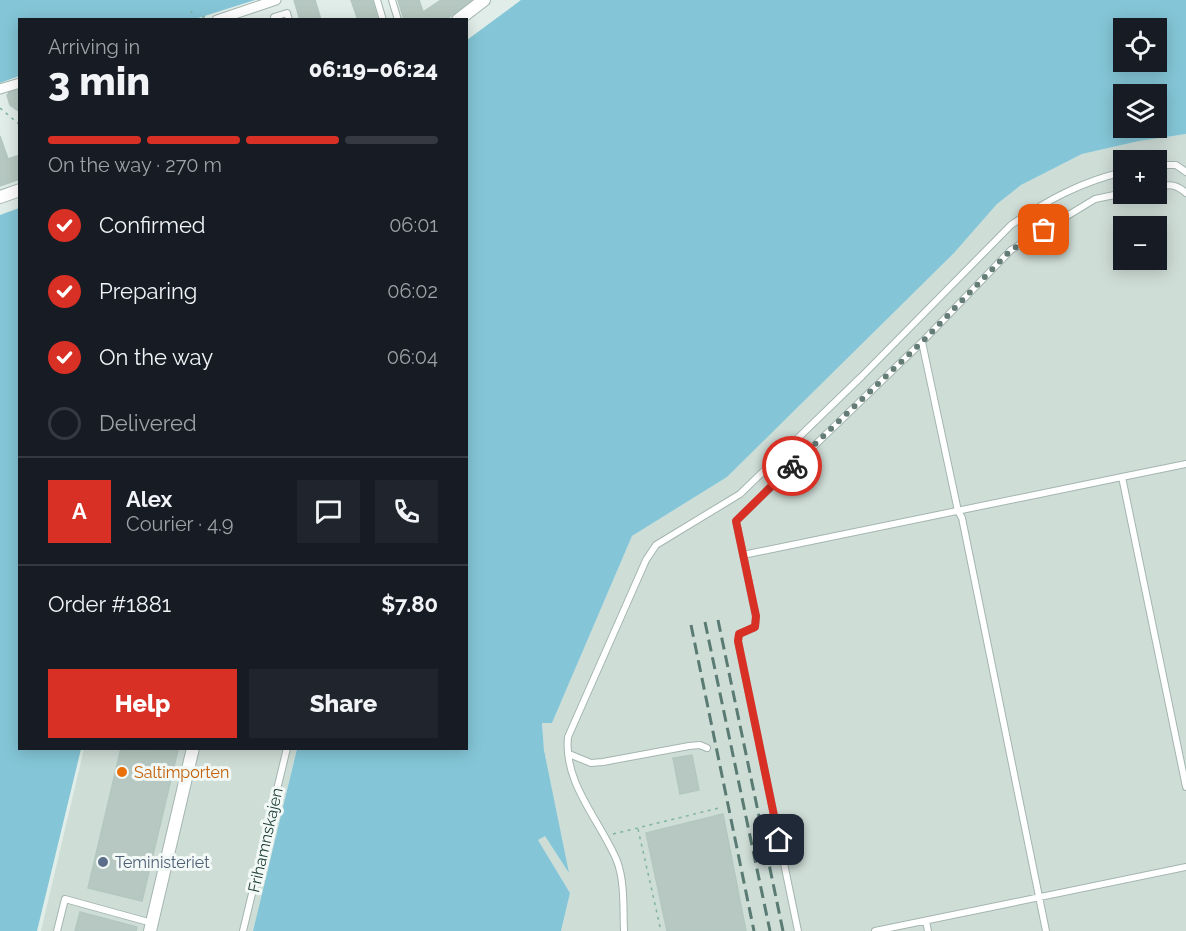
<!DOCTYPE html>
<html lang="en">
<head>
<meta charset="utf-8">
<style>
	:root { --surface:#171b24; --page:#20242c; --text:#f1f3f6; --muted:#9ea1a6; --line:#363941; --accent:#d93025 }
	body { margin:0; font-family:Raleway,sans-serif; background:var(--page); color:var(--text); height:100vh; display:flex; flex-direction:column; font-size:22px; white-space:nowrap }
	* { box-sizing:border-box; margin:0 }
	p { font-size:20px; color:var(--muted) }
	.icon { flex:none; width:33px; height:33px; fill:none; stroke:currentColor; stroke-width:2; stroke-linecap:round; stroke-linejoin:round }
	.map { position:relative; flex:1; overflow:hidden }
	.sheet { position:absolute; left:18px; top:18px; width:450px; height:732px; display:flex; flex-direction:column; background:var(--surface); border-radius:0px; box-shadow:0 3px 15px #0003 }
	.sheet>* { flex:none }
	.fabs { position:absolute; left:1113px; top:18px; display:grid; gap:12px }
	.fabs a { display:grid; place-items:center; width:54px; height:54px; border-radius:0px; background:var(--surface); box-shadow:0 3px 15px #0003; font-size:30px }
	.pin { position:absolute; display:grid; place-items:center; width:51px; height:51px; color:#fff; margin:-26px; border-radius:12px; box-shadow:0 3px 9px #0006 }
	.courier { position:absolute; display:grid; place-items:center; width:60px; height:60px; margin:-30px; border:4px solid #d93025; border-radius:50%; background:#fff; color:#222; box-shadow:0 2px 8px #0007 }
	.headline em { font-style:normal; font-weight:800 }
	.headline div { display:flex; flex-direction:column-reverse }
	.headline { display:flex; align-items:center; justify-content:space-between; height:102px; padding:0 30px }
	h1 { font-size:39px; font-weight:800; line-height:45px }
	.bar { display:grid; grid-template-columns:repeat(4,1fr); gap:9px 6px; align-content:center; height:72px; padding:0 30px }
	.bar i { height:8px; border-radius:4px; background:var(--line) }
	.bar .on { background:var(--accent) }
	.bar p { grid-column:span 4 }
	.line { display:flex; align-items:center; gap:15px; padding:0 30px; border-top:2px solid var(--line) }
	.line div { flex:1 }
	.round { display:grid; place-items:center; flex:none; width:63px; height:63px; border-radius:0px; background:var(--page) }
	ol { padding:0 30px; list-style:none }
	li { display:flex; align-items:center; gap:18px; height:66px }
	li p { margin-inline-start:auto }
	li .icon { padding:6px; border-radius:50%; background:var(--accent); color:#fff; stroke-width:4 }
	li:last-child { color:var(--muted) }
	li i { width:33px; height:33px; border:3px solid var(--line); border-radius:50% }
	.button { display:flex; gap:12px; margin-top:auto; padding:12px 30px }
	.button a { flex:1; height:69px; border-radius:0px; background:var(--accent); color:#fff; font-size:24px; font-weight:800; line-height:69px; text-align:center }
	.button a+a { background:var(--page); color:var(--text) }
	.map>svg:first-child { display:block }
</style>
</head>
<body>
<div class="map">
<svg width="1186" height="931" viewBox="0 0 1186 931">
	<rect width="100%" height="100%" fill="#e1ede8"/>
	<path fill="#cfddd7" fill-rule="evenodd" d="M 1186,134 L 1186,931 L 561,931 L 570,893 L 538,840 L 545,835 L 568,871 L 544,750 L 542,722 L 552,723 L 632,536 L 727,477 L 954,253 L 997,204 L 1021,185 L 1082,154 L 1139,141 ZM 1124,160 L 1156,160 L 1156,194 L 1124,194 ZM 1124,226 L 1156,226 L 1156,260 L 1124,260 Z
		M 84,749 L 297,749 L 253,931 L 41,931 Z"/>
	<path fill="#84c6d7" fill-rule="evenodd" d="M 0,0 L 255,0 L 195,19 L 20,20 L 19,76 L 0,83 Z
		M 521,0 L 1186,0 L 1186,134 L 1139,141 L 1082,154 L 1021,185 L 997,204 L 954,253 L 727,477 L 632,536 L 552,723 L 542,723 L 544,750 L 569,873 L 545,836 L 538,840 L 570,893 L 561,931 L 253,931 L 297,749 L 466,748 L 467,40 ZM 1124,28 L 1156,28 L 1156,62 L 1124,62 ZM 1124,94 L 1156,94 L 1156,128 L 1124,128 Z
		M 19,208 L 20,748 L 81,749 L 37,931 L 0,931 L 0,215 Z"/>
	<path fill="#b6c8c1" stroke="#b3c7c0" stroke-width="1.5" d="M 294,0 L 315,0 L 321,20 L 300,20 Z
		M 351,0 L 372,0 L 378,20 L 358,20 Z
		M 398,0 L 419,0 L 423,12 L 441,0 L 472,0 L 445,20 L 404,20 Z
		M 20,88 L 20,112 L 10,105 L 7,95 L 9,94 L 8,91 Z
		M 0,136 L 8,159 L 20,155 L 20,179 L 0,186 Z
		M 121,748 L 178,750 L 142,901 L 88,888 Z
		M 692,755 L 699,790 L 680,794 L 673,758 Z
		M 723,814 L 746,931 L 667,931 L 646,833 Z
		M 80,912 L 137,927 L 136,931 L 75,931 Z"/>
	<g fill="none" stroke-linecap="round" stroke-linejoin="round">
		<defs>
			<path id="service" d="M 377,0 L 383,20
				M 392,0 L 398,20
				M 274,20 L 274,17 L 287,13 L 289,20
				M 1156,165 L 1176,165 L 1186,172
				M 1156,187 C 1169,184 1176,184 1186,193
				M 922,342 L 958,511 L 962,518 L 1046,931
				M 1122,477 L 1186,464
				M 743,555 L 1122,477 L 1186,787
				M 569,754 L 591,763 L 603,762 L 689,746 L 700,745 L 707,748
				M 926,921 L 928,931
				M 57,931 L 65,899 L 152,923
				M 243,931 L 287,748
				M 624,931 C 623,909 625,882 617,861 C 601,822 563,783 568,737 L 646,560 L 656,545 L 740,494 L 862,376 L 1011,225 C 1046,201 1082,181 1124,172
				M 798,931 L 738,641 L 739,634 L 755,627 L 756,617 L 736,521 L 922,342 L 1011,250 L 1095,199 L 1124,193
				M 875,931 L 1186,867"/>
			<path id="pedestrian" d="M 217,20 L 276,0
				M 0,89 L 20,83"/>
			<path id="minor" d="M 458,20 L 484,0
				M 0,197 L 20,190
				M 150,931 L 193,748"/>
		</defs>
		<use href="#service" stroke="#a3b5b0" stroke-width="8"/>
		<use href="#pedestrian" stroke="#a3b5b0" stroke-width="11"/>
		<use href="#minor" stroke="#a3b5b0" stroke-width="14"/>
		<path stroke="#7fb3a5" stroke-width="1.5" stroke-dasharray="3 4.5" stroke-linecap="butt" d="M 191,11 L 194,19
			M 195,20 L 209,15
			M 0,108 L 20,125
			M 638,829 L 661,931
			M 613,834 L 719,808"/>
		<use href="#service" stroke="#fff" stroke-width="6"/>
		<use href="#pedestrian" stroke="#fff" stroke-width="9"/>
		<use href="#minor" stroke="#fff" stroke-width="12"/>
		<path stroke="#5a7b73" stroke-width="3" stroke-dasharray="12 6" stroke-linecap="butt" d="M 718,620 L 783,931
			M 705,622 L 770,931
			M 691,625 L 754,931"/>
	</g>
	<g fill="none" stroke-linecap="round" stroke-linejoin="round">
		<path stroke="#647c76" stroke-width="6" stroke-dasharray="0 10.8" d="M 792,466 L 922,342 L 1011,250 L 1044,230"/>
		<path stroke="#d93025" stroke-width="8" d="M 779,840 L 738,641 L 739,634 L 755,627 L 756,616 L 736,521 L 792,466"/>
	</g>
	<circle fill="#e8710a" stroke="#f2f9f6" stroke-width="2" cx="122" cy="772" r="6"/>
	<circle fill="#5c6f8a" stroke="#f2f9f6" stroke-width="2" cx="103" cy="862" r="6"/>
	<g text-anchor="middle" stroke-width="6" stroke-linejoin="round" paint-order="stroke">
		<g font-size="16" fill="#c56008" stroke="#f2f9f6" text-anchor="start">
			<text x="134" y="778">Saltimporten</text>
		</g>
		<g font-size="16" fill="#203f38" stroke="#f2f9f6">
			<text transform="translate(265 840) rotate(-77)" y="6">Frihamnskajen</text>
		</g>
		<g font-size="16" fill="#4e5e75" stroke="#f2f9f6" text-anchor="start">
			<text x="115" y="868">Teministeriet</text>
		</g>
	</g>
</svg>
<div class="fabs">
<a><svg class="icon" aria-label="locate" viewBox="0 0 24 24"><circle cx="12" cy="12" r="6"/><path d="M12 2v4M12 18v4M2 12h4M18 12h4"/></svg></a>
<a><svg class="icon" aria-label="layers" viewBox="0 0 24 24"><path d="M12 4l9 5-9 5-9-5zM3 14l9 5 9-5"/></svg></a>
<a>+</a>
<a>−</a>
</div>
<div class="pin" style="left:1044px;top:230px;background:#ea580c"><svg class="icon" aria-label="bag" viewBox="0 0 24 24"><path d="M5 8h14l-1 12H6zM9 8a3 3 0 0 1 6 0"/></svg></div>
<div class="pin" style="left:779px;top:840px;background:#1f2937"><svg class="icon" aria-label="home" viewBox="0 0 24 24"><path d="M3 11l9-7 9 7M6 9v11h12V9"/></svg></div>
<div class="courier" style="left:792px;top:466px"><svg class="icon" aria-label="bike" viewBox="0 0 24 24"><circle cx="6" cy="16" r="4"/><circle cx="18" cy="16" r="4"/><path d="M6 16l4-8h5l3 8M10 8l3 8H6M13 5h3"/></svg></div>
<section class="sheet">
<div class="headline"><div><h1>3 min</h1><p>Arriving in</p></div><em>06:19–06:24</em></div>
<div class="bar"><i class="on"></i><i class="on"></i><i class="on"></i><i></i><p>On the way · 270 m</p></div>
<ol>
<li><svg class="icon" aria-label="check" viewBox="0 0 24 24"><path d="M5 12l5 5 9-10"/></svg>Confirmed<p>06:01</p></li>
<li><svg class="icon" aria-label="check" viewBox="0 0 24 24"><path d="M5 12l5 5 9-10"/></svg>Preparing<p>06:02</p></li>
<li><svg class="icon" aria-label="check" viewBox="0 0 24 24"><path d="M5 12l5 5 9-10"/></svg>On the way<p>06:04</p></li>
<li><i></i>Delivered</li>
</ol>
<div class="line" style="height:108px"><b class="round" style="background:var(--accent);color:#fff">A</b><div><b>Alex</b><p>Courier · 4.9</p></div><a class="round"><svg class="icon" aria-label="chat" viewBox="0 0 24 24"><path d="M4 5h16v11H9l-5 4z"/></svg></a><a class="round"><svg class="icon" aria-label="phone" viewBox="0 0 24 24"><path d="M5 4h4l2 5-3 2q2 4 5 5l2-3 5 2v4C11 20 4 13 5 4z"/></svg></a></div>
<div class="line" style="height:78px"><div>Order #1881</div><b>$7.80</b></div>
<div class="button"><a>Help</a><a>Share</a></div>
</section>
</div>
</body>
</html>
